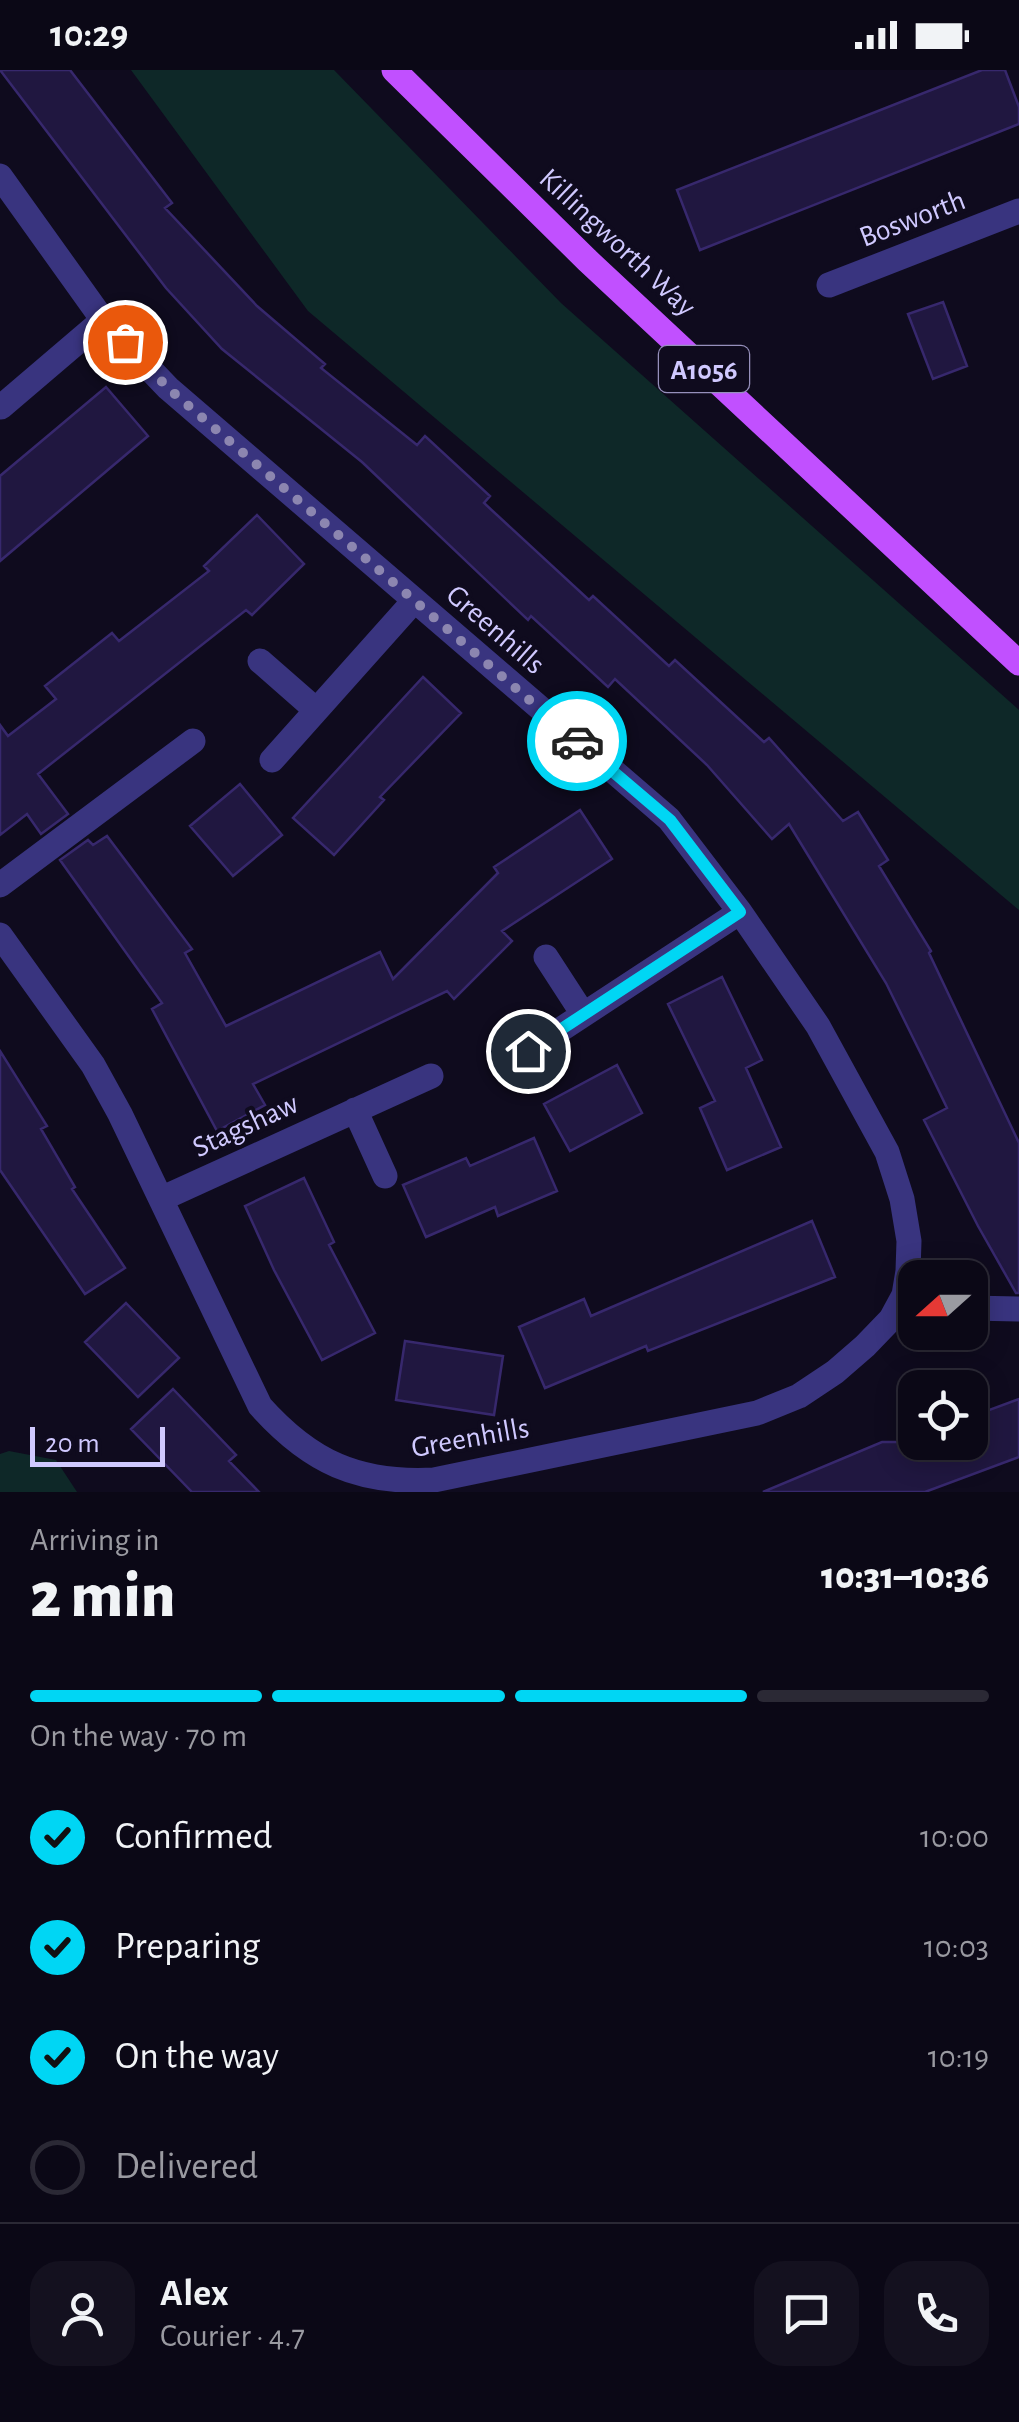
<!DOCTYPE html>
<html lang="en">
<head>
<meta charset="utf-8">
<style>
	:root { --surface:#0b0816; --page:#14111f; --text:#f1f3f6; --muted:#9a9aa1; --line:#2b2935; --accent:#00d6f4 }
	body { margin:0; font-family:"Alegreya Sans",sans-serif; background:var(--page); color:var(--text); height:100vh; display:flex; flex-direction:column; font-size:38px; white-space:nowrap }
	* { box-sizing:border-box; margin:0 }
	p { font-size:32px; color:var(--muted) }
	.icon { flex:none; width:55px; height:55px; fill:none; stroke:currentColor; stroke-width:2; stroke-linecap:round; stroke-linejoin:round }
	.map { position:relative; height:1422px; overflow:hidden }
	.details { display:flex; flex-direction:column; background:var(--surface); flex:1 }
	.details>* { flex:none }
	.needle { width:65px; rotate:249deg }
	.buttons { position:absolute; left:898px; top:1190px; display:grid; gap:20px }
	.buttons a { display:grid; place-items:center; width:90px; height:90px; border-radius:20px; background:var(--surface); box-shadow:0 5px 25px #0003,0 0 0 2px var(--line); font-size:50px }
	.scale { position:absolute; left:30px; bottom:25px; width:135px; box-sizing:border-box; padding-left:10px; border:5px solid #d0c9ff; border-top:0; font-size:28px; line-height:35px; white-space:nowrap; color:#d0c9ff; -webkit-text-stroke:8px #0f0b1e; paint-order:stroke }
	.pin { position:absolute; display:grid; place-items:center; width:85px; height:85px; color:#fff; margin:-42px; border:5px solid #fff; border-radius:50%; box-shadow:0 2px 10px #0007 }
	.courier { position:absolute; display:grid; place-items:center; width:100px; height:100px; margin:-50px; border:8px solid #00d6f4; border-radius:50%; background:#fff; color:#222; box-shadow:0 2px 12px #0007 }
	.head em { font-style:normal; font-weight:800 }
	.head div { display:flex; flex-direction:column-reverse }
	.head { display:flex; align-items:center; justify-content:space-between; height:170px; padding:0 30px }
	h1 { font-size:65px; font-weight:800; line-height:75px }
	.bar { display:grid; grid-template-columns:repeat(4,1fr); gap:15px 10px; align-content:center; height:120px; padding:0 30px }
	.bar i { height:12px; border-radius:8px; background:var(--line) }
	.bar .selected { background:var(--accent) }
	.bar p { grid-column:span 4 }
	.line { display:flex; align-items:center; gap:25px; padding:0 30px; border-top:2px solid var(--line) }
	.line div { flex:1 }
	.round { display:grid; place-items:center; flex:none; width:105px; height:105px; border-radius:30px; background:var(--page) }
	ol { padding:0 30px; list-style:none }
	li { display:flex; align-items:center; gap:30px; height:110px }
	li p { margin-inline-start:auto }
	li .icon { padding:10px; border-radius:50%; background:var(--accent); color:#111; stroke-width:4 }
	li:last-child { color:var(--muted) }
	li i { width:55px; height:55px; border:5px solid var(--line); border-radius:50% }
	.status { display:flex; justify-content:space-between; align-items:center; height:70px; padding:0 50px; background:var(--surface); direction:ltr }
	.status svg { height:28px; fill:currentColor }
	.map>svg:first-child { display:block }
</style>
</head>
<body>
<div class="status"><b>10:29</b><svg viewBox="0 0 49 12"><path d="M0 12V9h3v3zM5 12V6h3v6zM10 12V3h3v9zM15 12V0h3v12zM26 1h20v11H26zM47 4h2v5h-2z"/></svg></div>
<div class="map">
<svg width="1019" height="1422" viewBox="0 0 1019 1422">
	<rect width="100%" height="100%" fill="#0f0b1e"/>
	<path fill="#0e2828" d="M 131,0 L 334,0 L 561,233 L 1019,640 L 1019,840 L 308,241 Z
		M 9,1381 L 56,1390 L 77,1422 L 0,1422 L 0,1384 Z"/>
	<path fill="#201740" stroke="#37286d" stroke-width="2.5" d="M 0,0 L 70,0 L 172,133 L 165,138 L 257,236 L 325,294 L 321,298 L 417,375 L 425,366 L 490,426 L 484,433 L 589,530 L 593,526 L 669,596 L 675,590 L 764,672 L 769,668 L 843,751 L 858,742 L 888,790 L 879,796 L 931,881 L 929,883 L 1019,1073 L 1019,1223 L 1016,1223 L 978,1156 L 924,1050 L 947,1038 L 921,984 L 886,913 L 789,754 L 772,769 L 707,695 L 615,609 L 608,617 L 531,546 L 528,550 L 362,392 L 222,279 L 166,218 Z
		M 982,0 L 1005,0 L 1019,37 L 1019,54 L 700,180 L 677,120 Z
		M 943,232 L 967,296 L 933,309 L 908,244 Z
		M 106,317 L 148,366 L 0,491 L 0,406 Z
		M 257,445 L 304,494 L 252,545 L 246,540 L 38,704 L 68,744 L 41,764 L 27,744 L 0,765 L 0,655 L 8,666 L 56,629 L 45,616 L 112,563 L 119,571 L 209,501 L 204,496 Z
		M 423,607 L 461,643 L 380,727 L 384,730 L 334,785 L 293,748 Z
		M 240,714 L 282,765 L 233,806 L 190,756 Z
		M 580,740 L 612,789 L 502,861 L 512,871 L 454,929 L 447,921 L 253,1014 L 265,1035 L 217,1061 L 152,939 L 162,933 L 60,790 L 88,770 L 93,775 L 107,766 L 192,879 L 185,883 L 226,956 L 380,882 L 393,909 L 498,803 L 494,797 Z
		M 722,907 L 762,990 L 746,998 L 781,1077 L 727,1100 L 700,1038 L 715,1031 L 668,934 Z
		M 0,981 L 47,1056 L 41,1059 L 75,1117 L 72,1119 L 125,1198 L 85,1224 L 0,1100 Z
		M 617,995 L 642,1043 L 570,1081 L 544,1034 Z
		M 534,1068 L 557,1121 L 498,1146 L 495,1137 L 426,1167 L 403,1115 L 466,1088 L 470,1096 Z
		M 304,1108 L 334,1172 L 329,1175 L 375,1263 L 322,1290 L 274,1200 L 245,1136 Z
		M 812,1151 L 835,1207 L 648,1281 L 646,1276 L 545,1318 L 519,1257 L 584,1229 L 591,1246 Z
		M 126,1233 L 179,1288 L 138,1327 L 85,1272 Z
		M 405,1271 L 503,1286 L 494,1345 L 396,1330 Z
		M 173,1319 L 236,1385 L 229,1391 L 259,1422 L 192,1422 L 131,1359 Z
		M 1019,1329 L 1019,1387 L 925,1422 L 763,1422 L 882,1372 L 901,1372 L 915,1367 L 915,1372 L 970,1372 L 970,1347 Z"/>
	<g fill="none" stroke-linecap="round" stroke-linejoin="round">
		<path stroke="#39347f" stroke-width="25" d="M 0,106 L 103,250 L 168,318 L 669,749 L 740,842 L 818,956 L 887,1082 L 902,1129 L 909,1171 L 908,1201 L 904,1225 L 891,1249 L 865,1276 L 835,1302 L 799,1326 L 757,1343 L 434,1410 C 358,1414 310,1392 260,1336 L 120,1044 L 93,995 L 0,865
			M 829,215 L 1019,141
			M 1,337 L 103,250
			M 260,591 L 316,640
			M 272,690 L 414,531
			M 0,815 L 193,671
			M 546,887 L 583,944
			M 528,981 L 740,842
			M 355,1040 L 385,1106
			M 161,1129 L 431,1006
			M 970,1238 L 1019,1239"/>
		<path stroke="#c150ff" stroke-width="25" d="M 394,0 L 587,190 L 1019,593"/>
	</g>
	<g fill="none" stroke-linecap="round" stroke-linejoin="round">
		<path stroke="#8c86b0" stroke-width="10" stroke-dasharray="0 18" d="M 125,272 L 168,318 L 577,671"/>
		<path stroke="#00d6f4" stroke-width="12" d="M 528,981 L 740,842 L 670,750 L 577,671"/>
	</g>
	<g text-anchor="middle" stroke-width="8" stroke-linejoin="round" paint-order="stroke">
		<rect fill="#0f0b1e" stroke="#9690bc" stroke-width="2.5" x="659" y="276" width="90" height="46" rx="8"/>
		<g font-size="28" font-weight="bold" fill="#d0c9ff">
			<text x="704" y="309">A1056</text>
		</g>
		<g font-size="30" fill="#d0c9ff" stroke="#0f0b1e">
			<text transform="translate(912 148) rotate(-21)" y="10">Bosworth</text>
			<text transform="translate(618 172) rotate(43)" y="10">Killingworth Way</text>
			<text transform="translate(496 559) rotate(41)" y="10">Greenhills</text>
			<text transform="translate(245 1055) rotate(-25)" y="10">Stagshaw</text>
			<text transform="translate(470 1367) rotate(-10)" y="10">Greenhills</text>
		</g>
	</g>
</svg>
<div class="buttons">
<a><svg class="needle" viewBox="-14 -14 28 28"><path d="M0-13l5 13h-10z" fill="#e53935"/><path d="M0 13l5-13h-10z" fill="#9a9aa1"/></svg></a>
<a><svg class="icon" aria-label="locate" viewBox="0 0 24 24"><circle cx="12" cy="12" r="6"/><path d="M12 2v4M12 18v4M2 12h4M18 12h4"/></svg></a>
</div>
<div class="scale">20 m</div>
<div class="pin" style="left:125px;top:272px;background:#ea580c"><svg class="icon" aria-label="bag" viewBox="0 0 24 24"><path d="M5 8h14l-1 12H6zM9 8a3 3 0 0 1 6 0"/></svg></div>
<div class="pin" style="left:528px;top:981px;background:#1f2937"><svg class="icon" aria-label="home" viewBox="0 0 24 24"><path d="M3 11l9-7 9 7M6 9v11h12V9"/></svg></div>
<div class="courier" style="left:577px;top:671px"><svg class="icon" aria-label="car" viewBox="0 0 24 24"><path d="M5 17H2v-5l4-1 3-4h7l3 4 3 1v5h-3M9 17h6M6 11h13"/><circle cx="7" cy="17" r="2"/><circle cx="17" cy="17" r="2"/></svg></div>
</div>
<section class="details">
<div class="head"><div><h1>2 min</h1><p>Arriving in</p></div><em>10:31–10:36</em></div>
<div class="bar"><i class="selected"></i><i class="selected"></i><i class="selected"></i><i></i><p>On the way · 70 m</p></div>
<ol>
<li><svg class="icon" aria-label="check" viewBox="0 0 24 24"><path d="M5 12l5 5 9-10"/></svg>Confirmed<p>10:00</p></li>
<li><svg class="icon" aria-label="check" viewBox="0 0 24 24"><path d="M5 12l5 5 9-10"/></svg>Preparing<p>10:03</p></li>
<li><svg class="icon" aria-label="check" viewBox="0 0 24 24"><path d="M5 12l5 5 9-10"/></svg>On the way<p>10:19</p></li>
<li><i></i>Delivered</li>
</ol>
<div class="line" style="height:180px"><a class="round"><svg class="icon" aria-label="person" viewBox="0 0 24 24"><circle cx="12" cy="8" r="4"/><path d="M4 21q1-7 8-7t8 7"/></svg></a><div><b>Alex</b><p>Courier · 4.7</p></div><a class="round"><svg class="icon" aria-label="chat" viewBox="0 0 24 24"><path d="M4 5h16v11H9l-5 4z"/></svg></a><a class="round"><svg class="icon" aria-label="phone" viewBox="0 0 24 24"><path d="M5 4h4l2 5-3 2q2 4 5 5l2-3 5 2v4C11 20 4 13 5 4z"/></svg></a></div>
</section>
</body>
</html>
